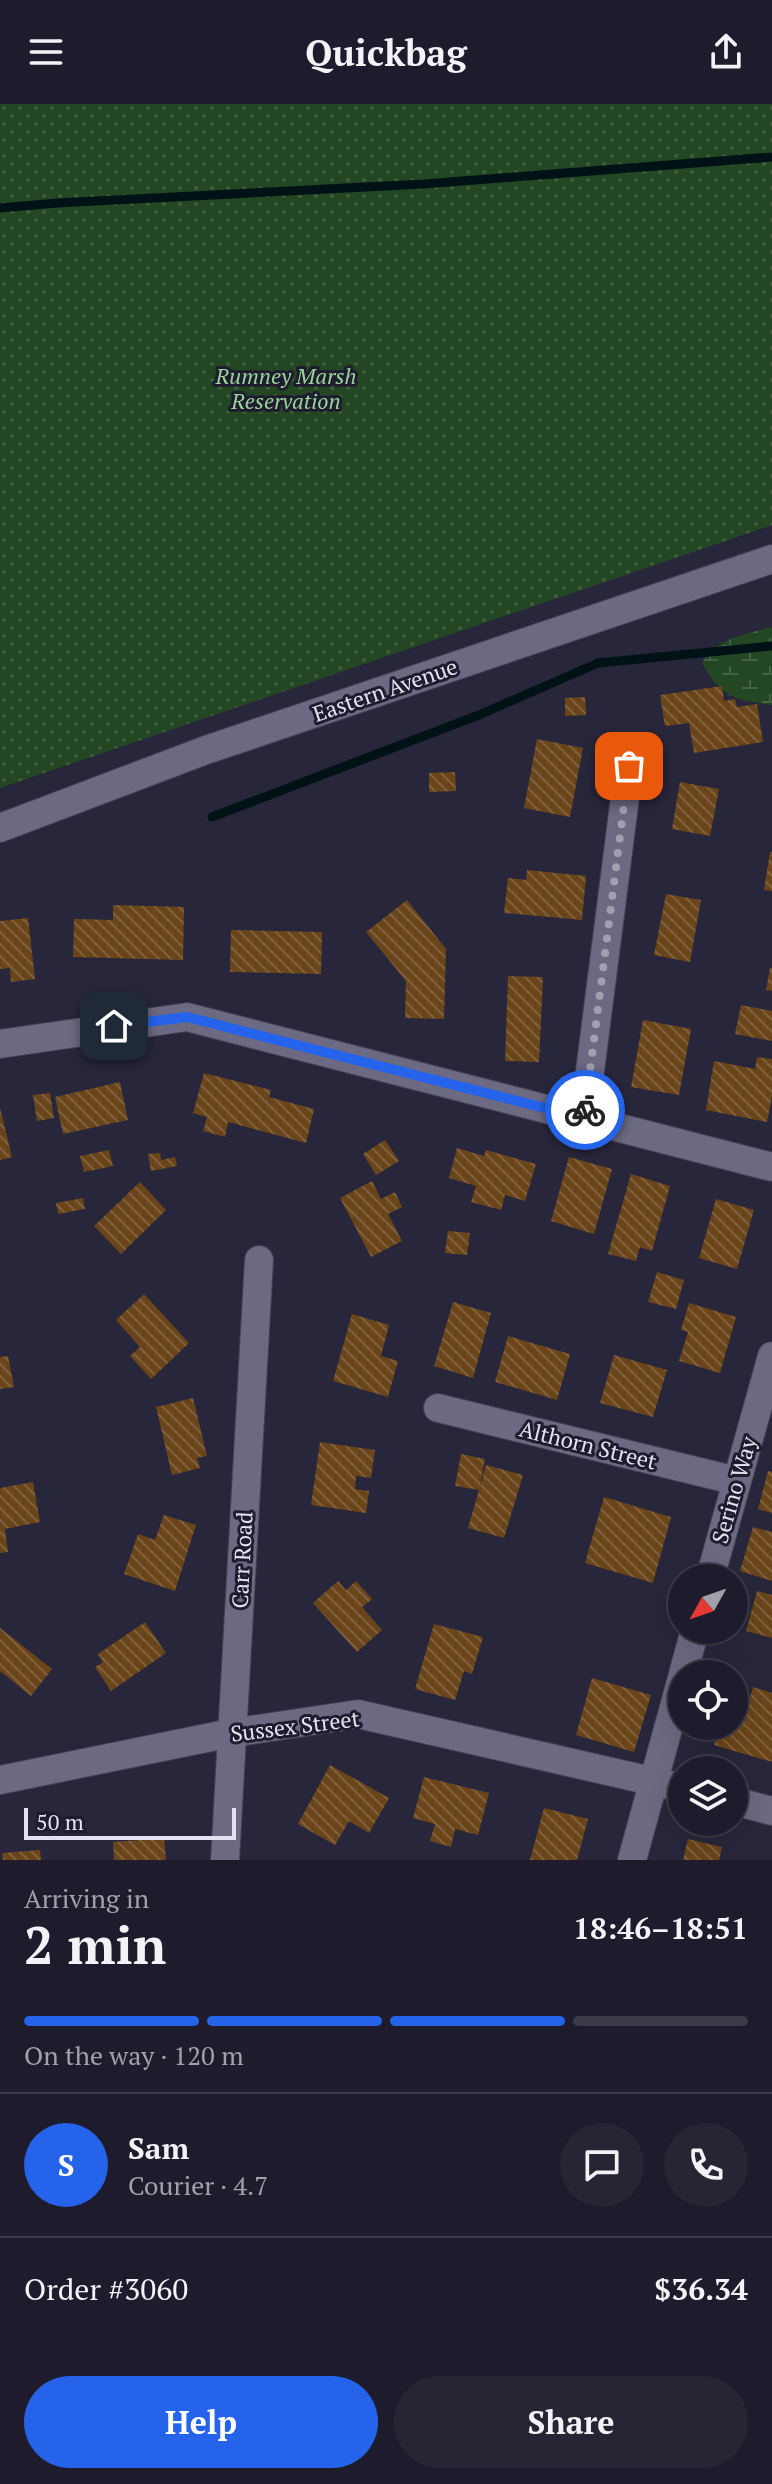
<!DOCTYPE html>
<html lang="en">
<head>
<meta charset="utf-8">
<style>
	:root { --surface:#1e1c2c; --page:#262534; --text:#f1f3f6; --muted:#a1a1a9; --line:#3c3a48; --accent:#2563eb }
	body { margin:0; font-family:"PT Serif",serif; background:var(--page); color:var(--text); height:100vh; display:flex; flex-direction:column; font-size:30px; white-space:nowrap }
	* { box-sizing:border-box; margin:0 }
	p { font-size:26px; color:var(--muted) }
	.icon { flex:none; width:44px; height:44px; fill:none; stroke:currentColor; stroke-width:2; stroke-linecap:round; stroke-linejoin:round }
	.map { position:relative; height:1756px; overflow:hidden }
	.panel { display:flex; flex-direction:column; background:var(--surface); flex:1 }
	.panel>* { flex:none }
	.needle { width:52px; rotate:230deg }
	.controls { position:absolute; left:668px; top:1460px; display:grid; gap:16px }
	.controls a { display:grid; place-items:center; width:80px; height:80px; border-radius:50%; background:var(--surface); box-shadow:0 8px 32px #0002,0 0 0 2px var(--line); font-size:40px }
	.scale { position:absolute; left:24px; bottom:20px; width:212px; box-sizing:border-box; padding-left:8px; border:4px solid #e3e2f0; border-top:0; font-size:22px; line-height:28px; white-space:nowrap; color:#e3e2f0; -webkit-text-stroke:6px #1f1c30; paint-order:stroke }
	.pin { position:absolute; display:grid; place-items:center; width:68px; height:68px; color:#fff; margin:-34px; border-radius:16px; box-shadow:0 4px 12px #0006 }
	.courier { position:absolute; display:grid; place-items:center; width:80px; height:80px; margin:-40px; border:6px solid #2563eb; border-radius:50%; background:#fff; color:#222; box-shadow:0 2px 10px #0007 }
	.overview em { font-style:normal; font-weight:800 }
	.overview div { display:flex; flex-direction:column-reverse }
	.overview { display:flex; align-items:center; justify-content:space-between; height:136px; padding:0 24px }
	h1 { font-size:52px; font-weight:800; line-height:60px }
	.bar { display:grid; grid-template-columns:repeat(4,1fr); gap:12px 8px; align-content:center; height:96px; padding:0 24px }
	.bar i { height:10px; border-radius:6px; background:var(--line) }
	.bar .active { background:var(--accent) }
	.bar p { grid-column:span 4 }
	.line { display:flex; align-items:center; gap:20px; padding:0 24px; border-top:2px solid var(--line) }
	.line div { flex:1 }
	.round { display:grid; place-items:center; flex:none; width:84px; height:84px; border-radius:42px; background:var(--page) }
	.button { display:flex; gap:16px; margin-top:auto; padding:16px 24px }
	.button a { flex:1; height:92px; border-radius:48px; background:var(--accent); color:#fff; font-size:32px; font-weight:800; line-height:92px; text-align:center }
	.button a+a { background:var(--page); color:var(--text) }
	header { display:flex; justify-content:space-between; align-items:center; height:104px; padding:0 24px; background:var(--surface); font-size:36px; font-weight:800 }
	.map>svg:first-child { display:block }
</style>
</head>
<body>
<header><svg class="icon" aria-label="menu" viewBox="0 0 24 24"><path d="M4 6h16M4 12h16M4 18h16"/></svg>Quickbag<svg class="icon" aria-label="share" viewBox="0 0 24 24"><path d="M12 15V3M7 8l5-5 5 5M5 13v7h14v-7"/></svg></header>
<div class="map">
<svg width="772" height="1756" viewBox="0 0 772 1756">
	<defs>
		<pattern id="wetland-marsh" width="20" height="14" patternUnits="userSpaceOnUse" patternTransform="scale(2)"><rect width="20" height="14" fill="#234723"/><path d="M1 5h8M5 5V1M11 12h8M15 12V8" fill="none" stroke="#436143"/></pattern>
		<pattern id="park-dots" width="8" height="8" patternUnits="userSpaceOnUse" patternTransform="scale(2)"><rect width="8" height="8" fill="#234723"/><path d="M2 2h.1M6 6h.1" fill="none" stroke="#436143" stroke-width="1.8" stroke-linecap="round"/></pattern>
		<pattern id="building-back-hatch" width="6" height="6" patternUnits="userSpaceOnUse" patternTransform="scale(2)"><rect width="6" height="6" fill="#6b451a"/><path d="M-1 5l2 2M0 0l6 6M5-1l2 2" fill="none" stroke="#80603c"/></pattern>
	</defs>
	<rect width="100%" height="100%" fill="#28263a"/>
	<path fill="url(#wetland-marsh)" d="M 772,523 L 772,601 C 735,596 720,593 702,559 C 714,534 748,530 772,523 Z"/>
	<path fill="url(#park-dots)" d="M 0,0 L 772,0 L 772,421 L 0,684 Z"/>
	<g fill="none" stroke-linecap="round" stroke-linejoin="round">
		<path stroke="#001215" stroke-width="9" d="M 0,104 L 57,99 L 424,80 L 772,53
			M 212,713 L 479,611 L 598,559 L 772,542"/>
	</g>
	<path fill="url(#building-back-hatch)" d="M 722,582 L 724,597 L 735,595 L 737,603 L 757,600 L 763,638 L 694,649 L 689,619 L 665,622 L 660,591 Z
		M 585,593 L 586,611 L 565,612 L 565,594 Z
		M 537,635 L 583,644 L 570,713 L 524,704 Z
		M 455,668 L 456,687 L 429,688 L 429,669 Z
		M 680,678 L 719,685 L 710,732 L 672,725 Z
		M 770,748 L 772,748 L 772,787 L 764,786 Z
		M 527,766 L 586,772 L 582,816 L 504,809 L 508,774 L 526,776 Z
		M 666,790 L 701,796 L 690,858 L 654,851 Z
		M 407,796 L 446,845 L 444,915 L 405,914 L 406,877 L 366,828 Z
		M 113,801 L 184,803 L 183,856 L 73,853 L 74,815 L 113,816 Z
		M 28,814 L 35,875 L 11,878 L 10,864 L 0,865 L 0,817 Z
		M 231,826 L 322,828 L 321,870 L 230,868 Z
		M 770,864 L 772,864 L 772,887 L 766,886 Z
		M 508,872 L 543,873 L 539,958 L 505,957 Z
		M 741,901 L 772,907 L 772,937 L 735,930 Z
		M 643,916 L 691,925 L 679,991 L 631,983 Z
		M 757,953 L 772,955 L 772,992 L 767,1018 L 706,1006 L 714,957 L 755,965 Z
		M 204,969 L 271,986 L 269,993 L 314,1005 L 306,1039 L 228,1018 L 225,1033 L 203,1027 L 207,1013 L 193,1009 Z
		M 120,978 L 128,1016 L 63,1030 L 55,993 Z
		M 50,989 L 54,1014 L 37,1017 L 33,991 Z
		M 0,1004 L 12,1053 L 0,1056 Z
		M 385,1036 L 399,1057 L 376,1071 L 363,1050 Z
		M 457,1044 L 484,1052 L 486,1046 L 536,1060 L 525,1097 L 505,1091 L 501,1106 L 471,1098 L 476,1082 L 449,1074 Z
		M 109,1046 L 113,1062 L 84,1068 L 80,1052 Z
		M 160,1049 L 161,1056 L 175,1053 L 177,1062 L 151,1067 L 148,1050 Z
		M 569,1053 L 612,1065 L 594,1130 L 551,1117 Z
		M 631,1070 L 670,1082 L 652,1147 L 640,1143 L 636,1157 L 608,1150 Z
		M 372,1077 L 381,1095 L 395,1088 L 402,1103 L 388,1110 L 402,1137 L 371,1153 L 340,1094 Z
		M 140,1078 L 166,1106 L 121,1150 L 94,1122 Z
		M 83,1094 L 85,1105 L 58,1110 L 56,1099 Z
		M 716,1095 L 754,1106 L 737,1165 L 699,1154 Z
		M 448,1127 L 470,1129 L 467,1151 L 445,1149 Z
		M 657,1168 L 684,1176 L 676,1205 L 648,1198 Z
		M 144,1190 L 189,1239 L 151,1275 L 130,1252 L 140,1243 L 116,1216 Z
		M 453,1198 L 491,1209 L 473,1274 L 434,1262 Z
		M 689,1199 L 736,1213 L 720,1269 L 679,1257 L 688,1228 L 681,1226 Z
		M 352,1210 L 389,1221 L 381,1252 L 398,1257 L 388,1293 L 333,1277 Z
		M 508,1232 L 570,1250 L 557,1296 L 495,1278 Z
		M 614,1251 L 667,1266 L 653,1313 L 600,1299 Z
		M 8,1252 L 14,1283 L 0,1285 L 0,1253 Z
		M 193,1294 L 207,1352 L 197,1354 L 200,1364 L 172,1371 L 156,1303 Z
		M 320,1338 L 375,1346 L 371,1374 L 356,1372 L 355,1385 L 369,1387 L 366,1409 L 311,1401 Z
		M 461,1350 L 485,1355 L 480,1383 L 486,1361 L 523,1371 L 504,1434 L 468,1424 L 479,1386 L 455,1382 Z
		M 768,1367 L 772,1368 L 772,1409 L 758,1405 Z
		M 33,1378 L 40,1418 L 5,1425 L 8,1448 L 0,1449 L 0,1384 Z
		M 604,1393 L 671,1413 L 653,1479 L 585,1459 Z
		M 164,1411 L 196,1421 L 175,1487 L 124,1470 L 138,1430 L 155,1436 Z
		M 753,1423 L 772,1428 L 772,1477 L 740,1467 Z
		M 338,1477 L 346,1486 L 356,1477 L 372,1495 L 362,1503 L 382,1526 L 357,1548 L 313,1499 Z
		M 757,1487 L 772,1491 L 772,1534 L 746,1527 Z
		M 145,1518 L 166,1549 L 111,1587 L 95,1563 L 103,1558 L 98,1550 Z
		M 434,1520 L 483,1533 L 472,1570 L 464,1567 L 455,1596 L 415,1585 Z
		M 0,1524 L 52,1565 L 31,1592 L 0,1567 Z
		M 592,1574 L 651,1591 L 634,1648 L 576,1631 Z
		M 753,1583 L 772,1589 L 772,1658 L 714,1641 L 719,1622 L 734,1622 L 734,1601 L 747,1605 Z
		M 330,1661 L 389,1694 L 369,1729 L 349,1717 L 335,1741 L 298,1720 Z
		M 424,1673 L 489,1689 L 478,1731 L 455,1725 L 451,1743 L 430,1737 L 435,1720 L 413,1714 Z
		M 544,1704 L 588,1715 L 577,1756 L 530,1756 Z
		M 164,1734 L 166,1756 L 114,1756 L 113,1738 Z
		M 688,1735 L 722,1743 L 719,1756 L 683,1756 Z
		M 40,1746 L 41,1756 L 3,1756 L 2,1749 Z"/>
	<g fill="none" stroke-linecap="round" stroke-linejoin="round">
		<defs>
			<path id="minor" d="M 0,724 L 206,646 L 772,455
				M 0,940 L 187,913 L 772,1063
				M 584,1014 L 629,662
				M 438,1304 L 737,1377
				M 710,1474 L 772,1252
				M 683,1570 L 695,1526
				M 0,1676 L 231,1629 L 358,1610 L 682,1684
				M 734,1697 L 772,1707
				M 225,1756 L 259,1156
				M 632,1756 L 682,1574"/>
		</defs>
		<use href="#minor" stroke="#434153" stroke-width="30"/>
		<use href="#minor" stroke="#6c6982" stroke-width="28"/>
	</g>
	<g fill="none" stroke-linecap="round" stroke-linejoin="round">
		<path stroke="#a2a0b0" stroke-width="8" stroke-dasharray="0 14.4" d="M 585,1006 L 629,662"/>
		<path stroke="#2563eb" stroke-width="10" d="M 114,922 L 187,913 L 584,1014 L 585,1006"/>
	</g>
	<g text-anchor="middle" stroke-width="6" stroke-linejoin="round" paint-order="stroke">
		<g font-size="22" font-style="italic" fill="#97d495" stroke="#1f1c30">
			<text x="286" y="280">Rumney Marsh<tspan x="286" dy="25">Reservation</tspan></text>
		</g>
		<g font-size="22" fill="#e3e2f0" stroke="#1f1c30">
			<text transform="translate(385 586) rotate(-19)" y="8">Eastern Avenue</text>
			<text transform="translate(588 1341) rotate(14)" y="8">Althorn Street</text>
			<text transform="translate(734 1386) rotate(-74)" y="8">Serino Way</text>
			<text transform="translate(242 1456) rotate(-87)" y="8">Carr Road</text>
			<text transform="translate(295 1622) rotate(-7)" y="8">Sussex Street</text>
		</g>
	</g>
</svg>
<div class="controls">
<a><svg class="needle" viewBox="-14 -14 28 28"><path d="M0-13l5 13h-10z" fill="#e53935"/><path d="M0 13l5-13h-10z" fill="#a1a1a9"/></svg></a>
<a><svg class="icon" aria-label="locate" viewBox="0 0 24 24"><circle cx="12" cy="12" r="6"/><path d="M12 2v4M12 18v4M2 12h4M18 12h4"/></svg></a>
<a><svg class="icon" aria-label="layers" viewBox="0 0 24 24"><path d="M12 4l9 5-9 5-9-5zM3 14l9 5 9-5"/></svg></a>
</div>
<div class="scale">50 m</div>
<div class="pin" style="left:629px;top:662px;background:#ea580c"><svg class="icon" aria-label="bag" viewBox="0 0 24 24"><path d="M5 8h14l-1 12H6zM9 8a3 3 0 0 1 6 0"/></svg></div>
<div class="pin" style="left:114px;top:922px;background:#1f2937"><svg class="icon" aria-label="home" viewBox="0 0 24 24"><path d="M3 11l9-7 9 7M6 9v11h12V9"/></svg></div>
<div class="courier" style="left:585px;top:1006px"><svg class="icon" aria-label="bike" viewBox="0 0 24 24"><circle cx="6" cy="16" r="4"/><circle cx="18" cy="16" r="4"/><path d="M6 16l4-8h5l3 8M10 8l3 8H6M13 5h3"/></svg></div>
</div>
<section class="panel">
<div class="overview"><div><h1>2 min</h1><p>Arriving in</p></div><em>18:46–18:51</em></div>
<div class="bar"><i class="active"></i><i class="active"></i><i class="active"></i><i></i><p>On the way · 120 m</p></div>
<div class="line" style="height:144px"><b class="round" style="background:var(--accent);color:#fff">S</b><div><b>Sam</b><p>Courier · 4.7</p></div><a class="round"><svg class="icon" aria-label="chat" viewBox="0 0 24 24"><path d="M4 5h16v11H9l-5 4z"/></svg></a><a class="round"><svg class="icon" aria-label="phone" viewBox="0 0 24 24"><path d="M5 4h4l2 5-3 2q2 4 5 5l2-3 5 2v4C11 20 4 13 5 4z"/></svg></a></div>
<div class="line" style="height:104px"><div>Order #3060</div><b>$36.34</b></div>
<div class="button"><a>Help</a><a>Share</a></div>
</section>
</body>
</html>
